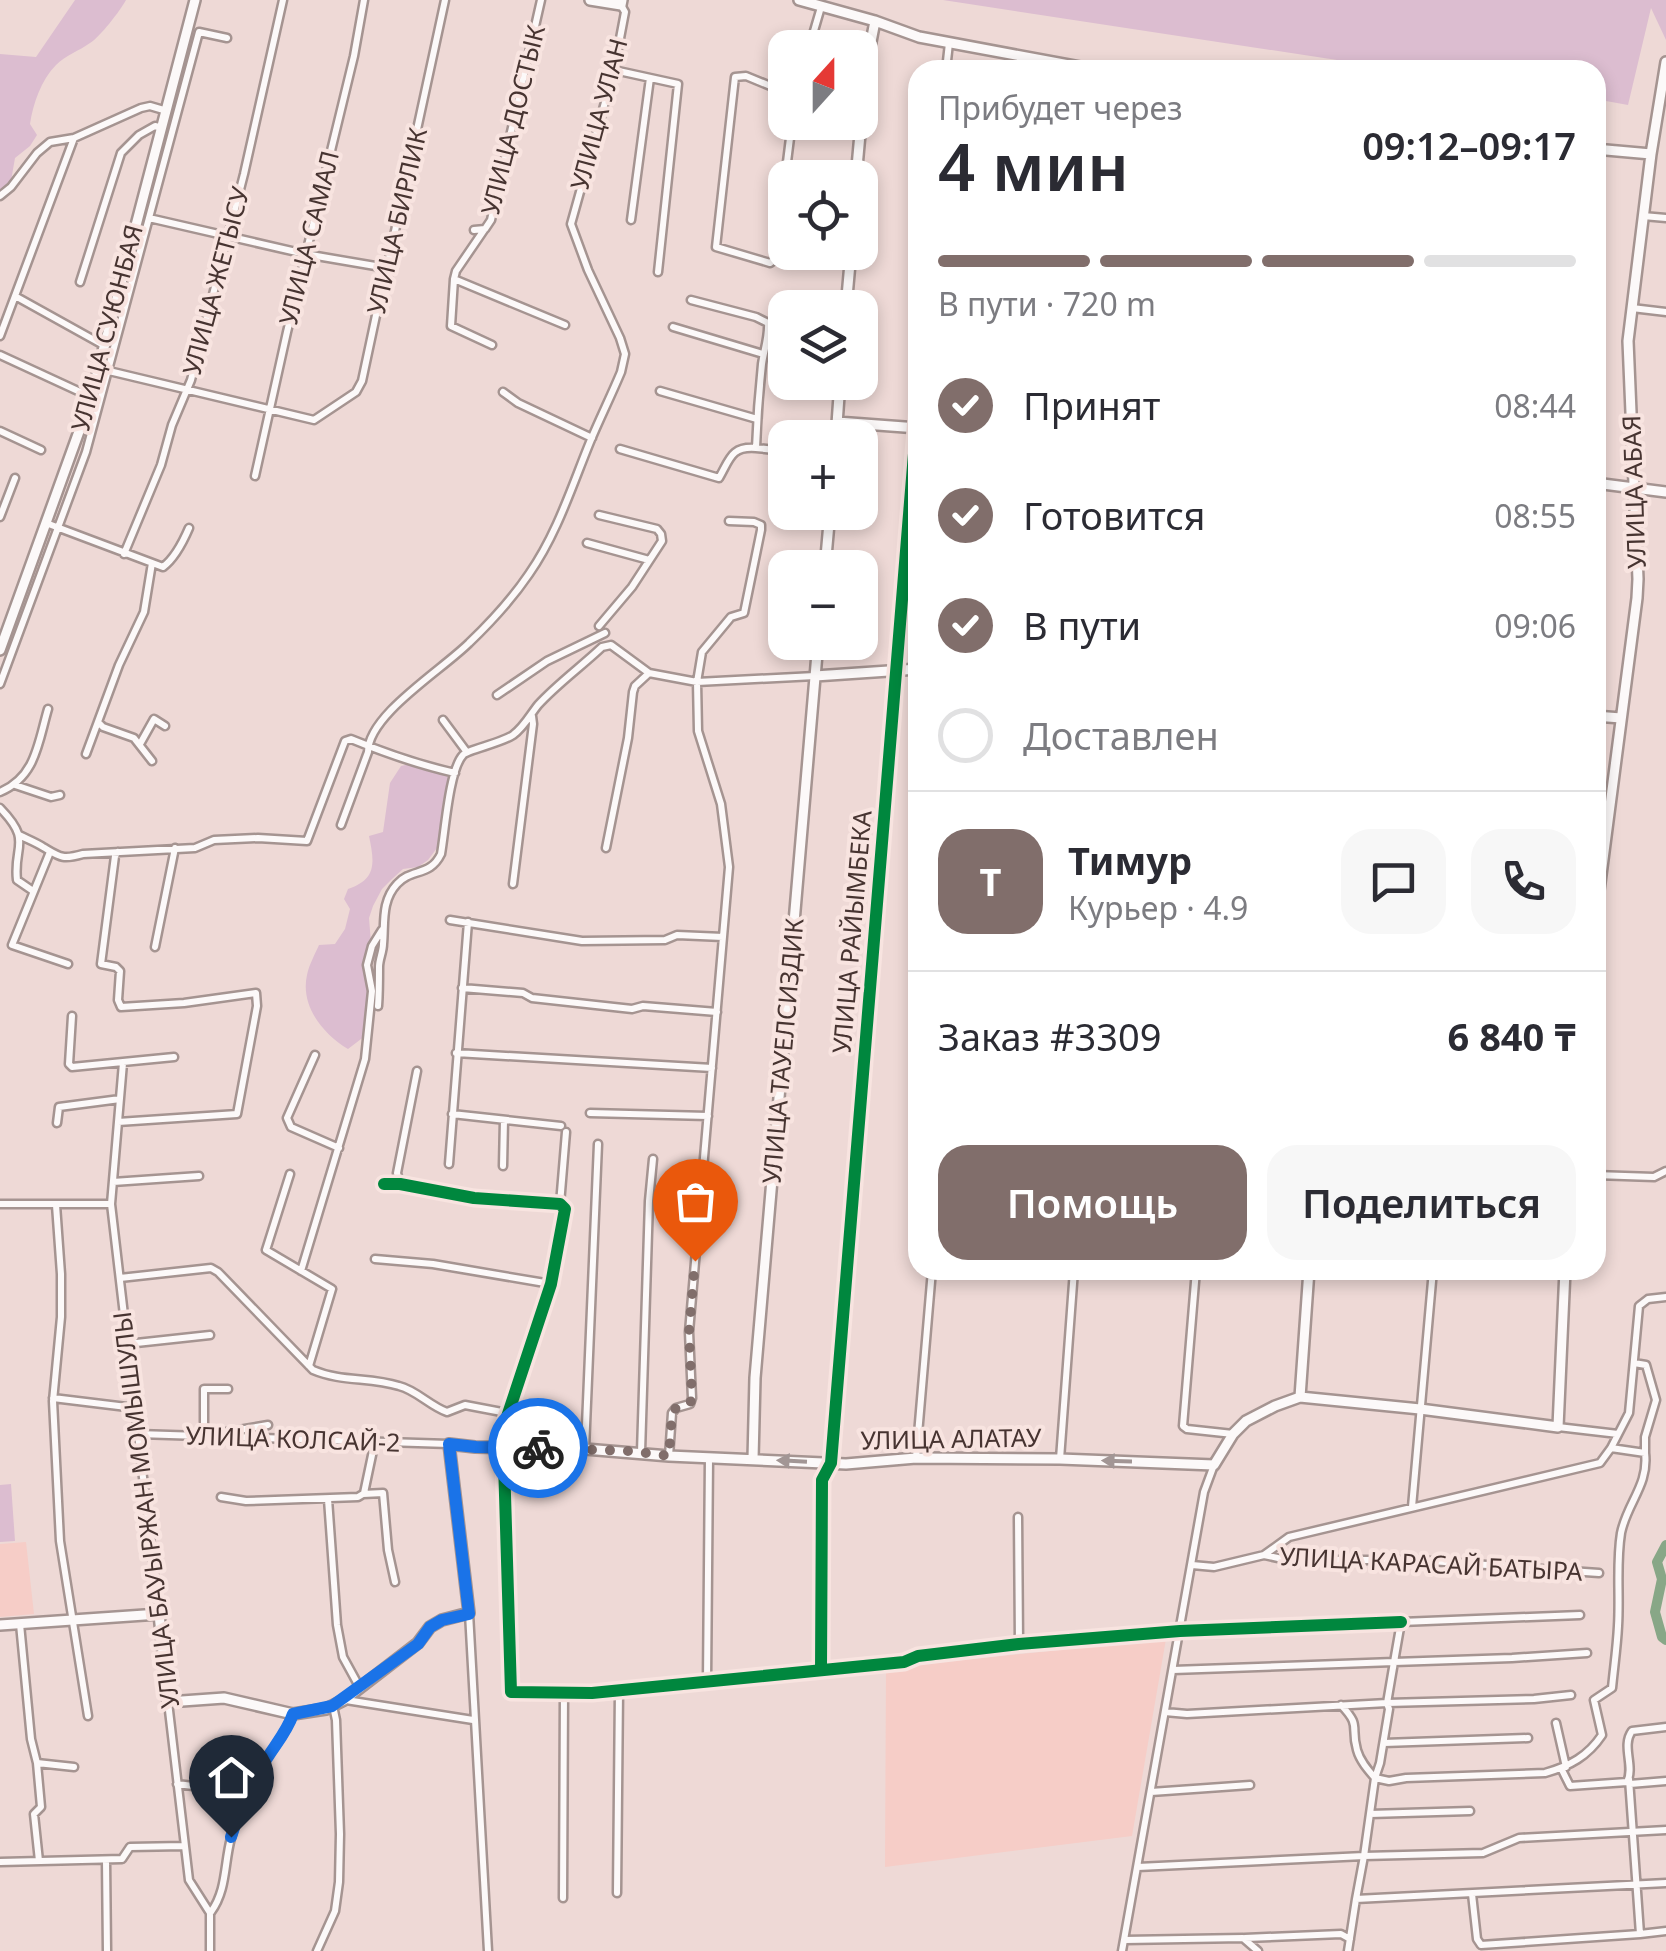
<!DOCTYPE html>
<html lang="ru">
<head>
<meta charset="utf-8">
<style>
	:root { --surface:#fff; --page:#f7f7f7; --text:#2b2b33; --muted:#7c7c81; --line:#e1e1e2; --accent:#816e6b }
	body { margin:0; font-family:"Noto Sans",sans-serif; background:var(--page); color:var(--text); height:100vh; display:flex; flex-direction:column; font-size:38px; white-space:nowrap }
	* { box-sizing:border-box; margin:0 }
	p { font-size:32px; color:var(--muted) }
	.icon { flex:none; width:55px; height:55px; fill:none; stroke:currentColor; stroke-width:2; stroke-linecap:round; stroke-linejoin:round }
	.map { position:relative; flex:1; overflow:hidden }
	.side { position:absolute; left:908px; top:60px; width:698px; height:1220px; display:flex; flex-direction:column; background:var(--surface); border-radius:30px; box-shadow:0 5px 15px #0003 }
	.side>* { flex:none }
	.needle { width:65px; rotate:21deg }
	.controls { position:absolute; left:768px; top:30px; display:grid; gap:20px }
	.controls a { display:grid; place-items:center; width:110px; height:110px; border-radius:20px; background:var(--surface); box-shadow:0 5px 15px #0003; font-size:50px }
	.pin { position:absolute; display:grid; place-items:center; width:85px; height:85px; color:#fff; margin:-102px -42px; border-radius:50% 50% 50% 0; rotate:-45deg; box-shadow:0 0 10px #0007 }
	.pin .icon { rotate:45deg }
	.courier { position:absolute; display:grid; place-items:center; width:100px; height:100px; margin:-50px; border:8px solid #1a73e8; border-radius:50%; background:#fff; color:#222; box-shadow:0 2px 12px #0007 }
	.summary em { font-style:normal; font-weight:600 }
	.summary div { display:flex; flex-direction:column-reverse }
	.summary { display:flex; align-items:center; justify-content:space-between; height:170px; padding:0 30px }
	h1 { font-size:65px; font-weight:600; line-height:75px }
	.bar { display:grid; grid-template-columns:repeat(4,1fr); gap:15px 10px; align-content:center; height:120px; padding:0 30px }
	.bar i { height:12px; border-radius:8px; background:var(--line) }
	.bar .active { background:var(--accent) }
	.bar p { grid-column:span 4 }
	.line { display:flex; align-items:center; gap:25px; padding:0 30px; border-top:2px solid var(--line) }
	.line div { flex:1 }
	.round { display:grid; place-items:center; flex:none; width:105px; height:105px; border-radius:30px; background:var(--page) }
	ol { padding:0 30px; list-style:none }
	li { display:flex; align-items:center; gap:30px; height:110px }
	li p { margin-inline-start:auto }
	li .icon { padding:10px; border-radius:50%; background:var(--accent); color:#fff; stroke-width:4 }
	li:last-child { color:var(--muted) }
	li i { width:55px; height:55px; border:5px solid var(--line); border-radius:50% }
	.action { display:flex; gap:20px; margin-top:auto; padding:20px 30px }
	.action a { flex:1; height:115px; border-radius:30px; background:var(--accent); color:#fff; font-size:40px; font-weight:600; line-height:115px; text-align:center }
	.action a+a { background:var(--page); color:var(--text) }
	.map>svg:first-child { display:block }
</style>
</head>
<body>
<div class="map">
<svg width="1666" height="1951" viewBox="0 0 1666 1951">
	<rect width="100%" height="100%" fill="#eed9d6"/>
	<path fill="#f6cdc7" d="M 26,1542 L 34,1614 L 0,1617 L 0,1544 Z
		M 1166,1639 L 1132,1836 L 885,1867 L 886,1668 Z"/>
	<path fill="#dcbdd0" d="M 75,0 L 126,0 C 120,11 100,37 90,43 C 79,51 66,55 56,65 C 41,80 33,104 30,124 L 37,135 L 30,146 L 15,158 L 11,181 L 0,191 L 0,54 L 36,57 Z
		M 943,0 L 1666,0 L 1666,40 L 1651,8 L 1628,105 L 1595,99 L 1595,70 L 1402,70 Z
		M 410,764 C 425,766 436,773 451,775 L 443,825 L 437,848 L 428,860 L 418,867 L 403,869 L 392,879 L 382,889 L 373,906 L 369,918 L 371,943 L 365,972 L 369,993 L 365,1036 L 348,1049 C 323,1034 300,1006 307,975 C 309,965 315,954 319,945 L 335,944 L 345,929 L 350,909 L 344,899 L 348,889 C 378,879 374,861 369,836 L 383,832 L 390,783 L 401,766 Z
		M 11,1484 L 15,1541 L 0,1542 L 0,1485 Z"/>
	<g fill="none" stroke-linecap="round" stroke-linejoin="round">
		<path stroke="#88a787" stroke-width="10" d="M 1666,1545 L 1657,1562 L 1662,1579 L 1655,1612 L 1662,1637 L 1666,1640"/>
		<defs>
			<path id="street" d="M 809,48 L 821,7
				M 614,70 L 678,84 L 658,272
				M 946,70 L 949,43
				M 1036,70 L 1040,59
				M 785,92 L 746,76 L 735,77 L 716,247 L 770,263 L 774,260 L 785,178
				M 785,178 L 792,122
				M 0,196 L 11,187 L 37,153 L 50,142 L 74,138 L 141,108 L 150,106 L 167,111
				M 1643,216 L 1666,218
				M 149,218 L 305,254 L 387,268
				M 631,220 L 650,78
				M 474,230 L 485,229 L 491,220 L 541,0
				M 484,230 L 456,271 L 454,279 L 565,325
				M 454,279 L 451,326 L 492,345
				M 80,282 L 121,153 L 139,135 L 155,126 L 162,128
				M 15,296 L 105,346
				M 691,300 L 756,317 L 768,323 C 769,337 764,350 762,364 C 759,392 757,420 756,448 L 785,451
				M 1632,308 L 1666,312
				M 673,327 L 763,354
				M 0,336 L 74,138
				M 0,355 L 91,397
				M 109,371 L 314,420 L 356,392 L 362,381 L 378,306 L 388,281 L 387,268 L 445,0
				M 660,391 L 757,419
				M 503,392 L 518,403 L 592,438
				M 0,431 L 41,450
				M 620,449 L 719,478 C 730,459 731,446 756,448
				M 255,476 L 287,332 L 354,56 L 364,0
				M 599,515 L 657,529 L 661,534 L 662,541 L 632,587 L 599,626
				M 0,517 L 15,478
				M 46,523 L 163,567 C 175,558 183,542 189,528
				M 587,543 L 649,560
				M 124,554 L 161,465 L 172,425 L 191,380 L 244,174 L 283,0
				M 0,684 L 86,452 L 199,32 L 227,38
				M 497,695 L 547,661 L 605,633
				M 443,720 L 466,751
				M 98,722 L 103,727 L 134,738 L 152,761
				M 140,744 L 154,719 L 165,726
				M 86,754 L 119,665 L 144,612 L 152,563
				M 15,785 L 51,797 L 60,795
				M 0,792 C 36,777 38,743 48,709
				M 0,808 C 33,842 13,845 17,880 L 33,891
				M 341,825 L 368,752 C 368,715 442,670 469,643 C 491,622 512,599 529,574 C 557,534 572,486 590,442 C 600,418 611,396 621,372 L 625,354 L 620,338 L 588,270 L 571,224 L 614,70 L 625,12 L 621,5
				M 19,835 C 27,839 35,842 43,847 C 60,857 62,860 83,854 L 195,848 L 214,840 L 258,838 L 307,841 L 345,741 L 351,739 C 385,753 420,765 455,773
				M 606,848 L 628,738 L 633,692 L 635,686 L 649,673
				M 50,852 L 12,945 L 68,964
				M 118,852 L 115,856 L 101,964 L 116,967 L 120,971 L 118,1000 L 121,1007 L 184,1003 L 256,993 L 257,1006 L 237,1114 L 118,1122
				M 513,884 L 533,724 L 532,716
				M 450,920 L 582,941 L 665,940 L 677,935 L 723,937
				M 155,947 L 175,848
				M 462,988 L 523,993 L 532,998 L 632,1009 L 643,1006 L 717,1012
				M 378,1006 C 379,993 379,981 379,967 C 379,959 383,952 383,944 C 385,923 381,901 397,884 C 411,868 430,877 441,854 C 445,832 449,770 463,755 C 467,750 501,743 513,735 C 524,727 530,715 538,705 C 557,684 582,666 602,647 L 611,645 L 649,673 L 697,682 L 815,676
				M 72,1016 L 69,1064 L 72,1067 L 174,1057
				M 456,1053 L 712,1068
				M 315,1055 L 287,1118 L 291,1127 L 339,1148
				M 123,1063 L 111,1204 L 159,1614
				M 590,1113 L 708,1116
				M 452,1114 L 561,1126
				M 57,1123 L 59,1107 L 120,1099
				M 449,1164 L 468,922
				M 503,1166 L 504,1120
				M 290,1174 L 266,1250 L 332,1289 L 309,1366
				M 1595,1175 L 1654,1177 L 1666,1171
				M 113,1182 L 199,1176
				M 384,1184 L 400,1184 L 474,1198 L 560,1204 L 565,1209 L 551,1284 L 503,1429 L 511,1692 L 592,1693 L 904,1662 L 918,1656 L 1019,1644 L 1180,1631 L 1401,1622
				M 400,1184 L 397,1173 L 417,1071
				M 0,1204 L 111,1204
				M 560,1204 L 566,1132
				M 56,1205 L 61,1274 L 61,1317 L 53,1401 L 60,1541 L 88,1716
				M 375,1259 L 433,1264 L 551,1284
				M 1196,1270 L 1183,1426 L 1187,1429 L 1233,1434
				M 301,1271 L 365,1059 L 372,991 L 367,965 L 372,946 L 382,930
				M 120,1278 L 211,1268 L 218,1272 L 313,1370 C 341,1382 370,1377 399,1386 C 416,1390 430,1406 447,1412 L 465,1405 L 507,1413
				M 127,1344 L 210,1335
				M 53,1398 L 135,1408
				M 1558,1427 L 1618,1434
				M 138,1434 L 449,1444
				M 215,1434 L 268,1425
				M 204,1436 L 204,1389 L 228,1389
				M 1611,1448 L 1645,1453 L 1645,1437 L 1656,1400 L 1646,1365 L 1634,1363
				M 585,1449 L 598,1144
				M 641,1452 L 649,1201 L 653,1159
				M 669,1456 L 672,1413 L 676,1408 L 690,1404 L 692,1398 L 689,1332 L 729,867 L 721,804 L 698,731 L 697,682 L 702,652 L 731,617 L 744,613 L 761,530 L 761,525 L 754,522 L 729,521
				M 916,1458 L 932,1270
				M 1060,1459 L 1074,1270
				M 364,1493 L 375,1441
				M 221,1497 L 246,1501 L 358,1497 L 363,1494 L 383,1493 L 388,1550 L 395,1582
				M 328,1499 L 337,1625 L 343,1657 L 360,1688
				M 1412,1507 L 1433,1270
				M 1018,1517 L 1019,1644
				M 1264,1555 L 1289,1537 L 1600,1463 L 1611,1448 L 1629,1413 L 1639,1306 L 1648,1299 L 1666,1297
				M 1192,1565 L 1214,1567 L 1264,1555 L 1287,1560 L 1416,1560 L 1599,1573
				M 469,1613 L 488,1951
				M 20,1624 L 31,1739 L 37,1763 L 41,1807 L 34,1814 L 39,1861
				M 1587,1653 L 1512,1658 L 1394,1662 L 1387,1703 L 1389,1709 L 1380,1763 L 1375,1778 L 1364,1856 L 1483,1853 L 1519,1838 L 1666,1830
				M 821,1670 L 822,1480 L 831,1463 L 918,405
				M 1173,1670 L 1394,1662 L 1401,1622 L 1580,1615
				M 707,1681 L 709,1458
				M 346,1700 L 473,1720
				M 168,1702 L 189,1880 L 210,1913 L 210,1951
				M 1341,1705 C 1362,1727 1350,1726 1357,1750 C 1360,1761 1368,1770 1375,1778 L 1389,1781 L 1406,1778 L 1545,1773 C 1570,1766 1588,1756 1602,1735 L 1594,1700 L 1612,1688 C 1614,1667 1617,1647 1618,1626 C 1620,1595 1616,1564 1621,1533 C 1627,1503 1649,1485 1645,1453
				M 1165,1712 L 1187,1714 L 1387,1703 L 1534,1699 L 1571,1695
				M 1556,1723 L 1566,1767
				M 1384,1743 L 1528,1738
				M 37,1763 L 74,1767
				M 1561,1768 L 1570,1786 L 1627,1782 C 1635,1766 1621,1746 1632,1731 L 1666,1727
				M 1629,1779 L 1640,1934 L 1666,1931
				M 177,1784 L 249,1793
				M 1630,1784 L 1666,1781
				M 1151,1792 L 1250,1785
				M 1370,1814 L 1470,1811
				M 106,1860 L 107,1951
				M 0,1862 L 122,1859 L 130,1847 L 184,1846
				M 1138,1867 L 1364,1856 L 1356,1899 L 1666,1883
				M 617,1893 L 619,1690
				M 1472,1894 L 1477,1939 L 1481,1945 L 1640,1934
				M 563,1898 L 564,1691
				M 211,1912 C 227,1890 224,1864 231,1838 C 237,1812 251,1784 265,1761 C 275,1745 287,1732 293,1714
				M 1245,1938 L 1341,1934 L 1350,1939
				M 1125,1940 L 1243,1938 L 1258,1951
				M 317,1951 L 335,1911 L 339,1882 L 340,1834 L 336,1720 L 333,1706
				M 1122,1951 L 1204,1492 L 1214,1465
				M 1348,1951 L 1356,1899"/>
			<path id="secondary" d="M 590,0 L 621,5 L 622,0
				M 799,0 L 875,21 L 919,37 L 1096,70
				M 1595,149 L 1651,154
				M 856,178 L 866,68 L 875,21
				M 846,308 L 851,252
				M 837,422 L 918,428
				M 836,438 L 840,382
				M 1595,483 L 1666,492
				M 825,568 L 830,512
				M 0,650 L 90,401 L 195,0
				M 815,676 L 918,669
				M 1595,716 L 1621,718
				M 1595,921 L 1637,598 L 1638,579 L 1628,341 L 1651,154 L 1666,62
				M 1300,1397 L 1309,1270
				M 753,1459 L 755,1378 L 818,642
				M 0,1625 L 159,1614 L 168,1702 L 224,1698 L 293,1714 L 326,1709 L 344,1700 L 418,1643 L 430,1627 L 442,1620 L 469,1613 L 449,1444 L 475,1447 L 585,1449 L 669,1456 L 846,1464 L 916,1458 L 1060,1459 L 1214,1465 L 1233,1434 L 1246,1421 L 1275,1406 L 1300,1397 L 1420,1409 L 1558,1427 L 1565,1270"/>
		</defs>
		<use href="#street" stroke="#a59491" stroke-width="11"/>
		<use href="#secondary" stroke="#a59491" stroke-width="14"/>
		<use href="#street" stroke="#fcf9f9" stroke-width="6"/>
		<use href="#secondary" stroke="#fcf9f9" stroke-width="9"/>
		<defs>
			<path id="cycleway" d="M 384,1184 L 400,1184 L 474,1198 L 560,1204 L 565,1209 L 551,1284 L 503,1429 L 511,1692 L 592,1693 L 904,1662 L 918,1656 L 1019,1644 L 1180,1631 L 1401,1622
				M 821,1670 L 822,1480 L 831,1463 L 918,405"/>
		</defs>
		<use href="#cycleway" stroke="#f8e4e0" stroke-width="19"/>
		<use href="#cycleway" stroke="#00873e" stroke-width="12"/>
	</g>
	<defs><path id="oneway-solid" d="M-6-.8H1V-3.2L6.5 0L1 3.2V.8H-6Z" transform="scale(2.5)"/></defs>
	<g fill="#a29695">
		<use href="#oneway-solid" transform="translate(792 1461) rotate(-177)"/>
		<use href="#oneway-solid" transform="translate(1117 1461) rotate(-178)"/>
	</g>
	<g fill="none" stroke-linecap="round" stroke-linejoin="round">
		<path stroke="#816e6b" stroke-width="10" stroke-dasharray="0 18" d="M 538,1448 L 630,1451 L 669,1456 L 672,1413 L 676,1408 L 690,1404 L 692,1398 L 689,1332 L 695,1261"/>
		<path stroke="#1a73e8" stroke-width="12" d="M 231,1837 C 239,1811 250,1786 264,1763 C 274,1746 287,1732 293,1714 L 332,1706 L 418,1644 L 430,1627 L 442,1620 L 469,1614 L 449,1444 L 476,1447 L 538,1448"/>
	</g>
	<g text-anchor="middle" stroke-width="8" stroke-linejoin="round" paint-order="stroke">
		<g font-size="25" fill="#473431" stroke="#f8e4e0">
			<text transform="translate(599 114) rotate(-75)" y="9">УЛИЦА УЛАН</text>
			<text transform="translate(513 120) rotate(-76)" y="9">УЛИЦА ДОСТЫК</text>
			<text transform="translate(397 221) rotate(-77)" y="9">УЛИЦА БИРЛИК</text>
			<text transform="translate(309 238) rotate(-76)" y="9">УЛИЦА САМАЛ</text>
			<text transform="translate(216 281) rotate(-75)" y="9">УЛИЦА ЖЕТЫСУ</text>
			<text transform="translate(107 328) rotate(-75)" y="9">УЛИЦА СУЮНБАЯ</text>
			<text transform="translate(1634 492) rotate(-92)" y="9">УЛИЦА АБАЯ</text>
			<text transform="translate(852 932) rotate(-85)" y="9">УЛИЦА РАЙЫМБЕКА</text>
			<text transform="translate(783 1051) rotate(-85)" y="9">УЛИЦА ТАУЕЛСИЗДИК</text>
			<text transform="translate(293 1439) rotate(2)" y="9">УЛИЦА КОЛСАЙ-2</text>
			<text transform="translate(951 1439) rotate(-1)" y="9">УЛИЦА АЛАТАУ</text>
			<text transform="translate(146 1510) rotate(-97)" y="9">УЛИЦА БАУЫРЖАН МОМЫШУЛЫ</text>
			<text transform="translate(1431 1564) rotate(3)" y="9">УЛИЦА КАРАСАЙ БАТЫРА</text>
		</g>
	</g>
</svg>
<div class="controls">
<a><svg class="needle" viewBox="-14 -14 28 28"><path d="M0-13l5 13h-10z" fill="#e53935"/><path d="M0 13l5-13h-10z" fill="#7c7c81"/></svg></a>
<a><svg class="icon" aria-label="locate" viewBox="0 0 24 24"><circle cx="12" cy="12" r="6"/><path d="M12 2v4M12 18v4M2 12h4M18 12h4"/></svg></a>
<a><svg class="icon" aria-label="layers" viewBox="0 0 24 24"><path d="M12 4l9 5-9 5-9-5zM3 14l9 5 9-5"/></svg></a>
<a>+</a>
<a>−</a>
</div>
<div class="pin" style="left:695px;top:1261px;background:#ea580c"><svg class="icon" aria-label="bag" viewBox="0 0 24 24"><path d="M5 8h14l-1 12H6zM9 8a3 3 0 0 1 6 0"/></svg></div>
<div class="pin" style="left:231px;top:1837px;background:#1f2937"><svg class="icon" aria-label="home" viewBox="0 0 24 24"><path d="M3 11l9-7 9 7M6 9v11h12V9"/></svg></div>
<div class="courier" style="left:538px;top:1448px"><svg class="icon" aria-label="bike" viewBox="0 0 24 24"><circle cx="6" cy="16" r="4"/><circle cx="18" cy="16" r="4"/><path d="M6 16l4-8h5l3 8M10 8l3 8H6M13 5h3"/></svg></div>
<section class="side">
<div class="summary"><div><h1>4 мин</h1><p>Прибудет через</p></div><em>09:12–09:17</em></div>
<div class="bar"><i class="active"></i><i class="active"></i><i class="active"></i><i></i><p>В пути · 720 m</p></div>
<ol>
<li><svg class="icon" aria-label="check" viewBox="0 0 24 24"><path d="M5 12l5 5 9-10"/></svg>Принят<p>08:44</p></li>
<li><svg class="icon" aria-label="check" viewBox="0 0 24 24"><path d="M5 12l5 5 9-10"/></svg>Готовится<p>08:55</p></li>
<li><svg class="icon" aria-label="check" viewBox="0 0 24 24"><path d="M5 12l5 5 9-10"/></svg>В пути<p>09:06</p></li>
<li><i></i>Доставлен</li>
</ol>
<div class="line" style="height:180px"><b class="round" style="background:var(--accent);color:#fff">Т</b><div><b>Тимур</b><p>Курьер · 4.9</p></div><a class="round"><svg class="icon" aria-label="chat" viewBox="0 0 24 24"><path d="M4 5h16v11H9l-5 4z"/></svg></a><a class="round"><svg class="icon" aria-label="phone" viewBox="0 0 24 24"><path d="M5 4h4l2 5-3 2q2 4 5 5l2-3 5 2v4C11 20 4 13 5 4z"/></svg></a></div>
<div class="line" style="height:130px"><div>Заказ #3309</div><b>6 840 ₸</b></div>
<div class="action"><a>Помощь</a><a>Поделиться</a></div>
</section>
</div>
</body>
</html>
